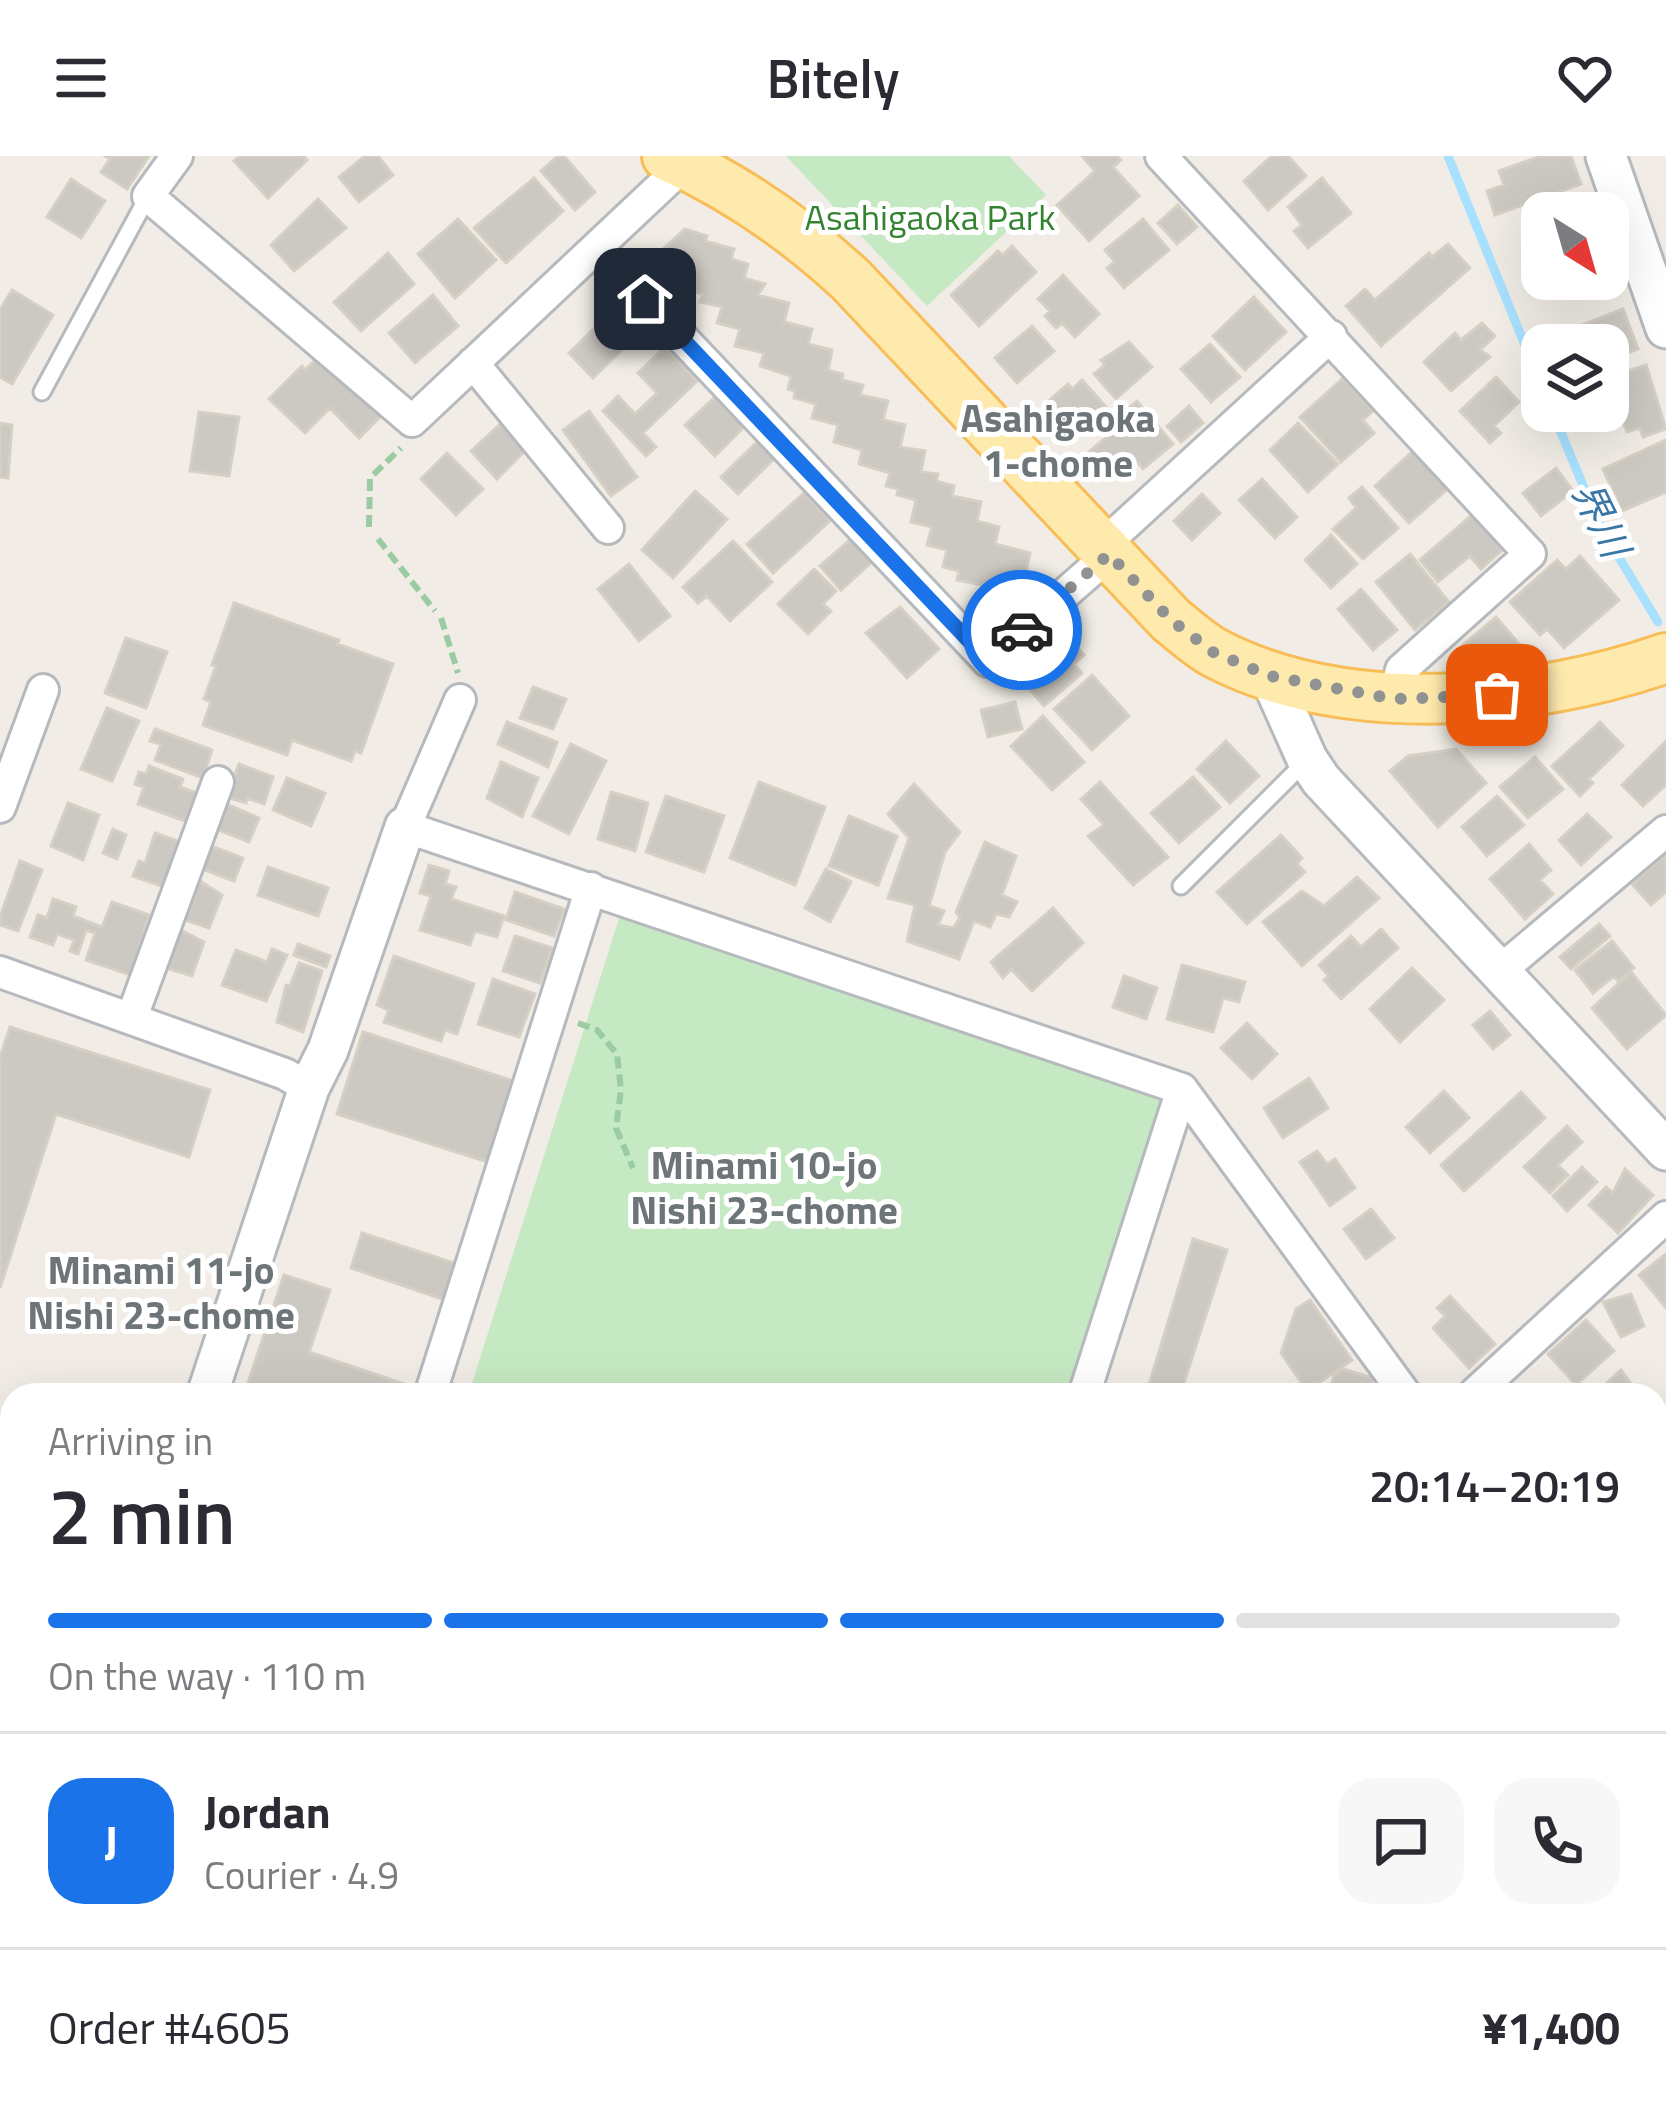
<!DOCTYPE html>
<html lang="en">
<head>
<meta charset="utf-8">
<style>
	:root { --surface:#fff; --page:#f7f7f7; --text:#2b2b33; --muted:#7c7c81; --line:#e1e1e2; --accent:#1a73e8 }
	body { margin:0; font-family:"Titillium Web","Noto Sans JP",sans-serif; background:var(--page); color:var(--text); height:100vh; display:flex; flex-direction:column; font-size:45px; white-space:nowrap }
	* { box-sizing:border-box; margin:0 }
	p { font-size:39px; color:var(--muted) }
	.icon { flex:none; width:66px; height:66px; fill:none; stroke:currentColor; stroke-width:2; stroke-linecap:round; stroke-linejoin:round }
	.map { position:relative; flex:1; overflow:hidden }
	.side { position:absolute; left:0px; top:1227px; width:1668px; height:747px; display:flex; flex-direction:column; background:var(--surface); border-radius:36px 36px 0 0; box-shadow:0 12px 48px #0002 }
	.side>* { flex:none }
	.needle { width:78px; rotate:143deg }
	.controls { position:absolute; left:1521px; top:36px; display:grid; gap:24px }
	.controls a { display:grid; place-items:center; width:108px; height:108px; border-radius:24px; background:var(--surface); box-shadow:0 12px 48px #0002; font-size:60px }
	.pin { position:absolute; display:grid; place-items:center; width:102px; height:102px; color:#fff; margin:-51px; border-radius:24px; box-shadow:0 6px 18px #0006 }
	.courier { position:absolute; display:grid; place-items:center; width:120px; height:120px; margin:-60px; border:9px solid #1a73e8; border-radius:50%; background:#fff; color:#222; box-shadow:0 3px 15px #0007 }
	.summary em { font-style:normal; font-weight:600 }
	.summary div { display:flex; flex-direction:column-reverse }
	.summary { display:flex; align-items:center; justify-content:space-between; height:204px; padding:0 48px }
	h1 { font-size:78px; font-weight:600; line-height:90px }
	.bar { display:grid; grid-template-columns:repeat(4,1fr); gap:18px 12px; align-content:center; height:144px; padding:0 48px }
	.bar i { height:15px; border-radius:9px; background:var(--line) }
	.bar .on { background:var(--accent) }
	.bar p { grid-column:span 4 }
	.line { display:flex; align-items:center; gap:30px; padding:0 48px; border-top:3px solid var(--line) }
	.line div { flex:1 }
	.round { display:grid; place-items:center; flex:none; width:126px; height:126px; border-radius:36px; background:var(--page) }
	header { display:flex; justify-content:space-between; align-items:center; height:156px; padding:0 48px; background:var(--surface); font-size:54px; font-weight:600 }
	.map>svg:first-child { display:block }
</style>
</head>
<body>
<header><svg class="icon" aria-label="menu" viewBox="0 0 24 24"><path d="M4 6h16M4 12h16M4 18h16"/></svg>Bitely<svg class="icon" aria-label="heart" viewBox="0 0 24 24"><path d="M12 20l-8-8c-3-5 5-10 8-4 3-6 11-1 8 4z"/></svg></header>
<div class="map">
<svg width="1666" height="1972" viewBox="0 0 1666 1972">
	<rect width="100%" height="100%" fill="#f1ede6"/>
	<path fill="#c5e9c2" d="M 786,0 L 1009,0 L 1046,39 L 927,150 Z
		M 621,756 L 1155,919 L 1171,949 L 1083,1239 L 469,1237 Z
		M 741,1962 L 1017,1962 L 1014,1972 L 738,1972 Z
		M 1067,1962 L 1530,1962 L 1527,1972 L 1064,1972 Z"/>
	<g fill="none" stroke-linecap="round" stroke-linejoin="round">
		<path stroke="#a8e1ff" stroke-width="9" d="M 1448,0 L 1542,231
			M 1552,255 L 1600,370 L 1658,466"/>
	</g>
	<path fill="#ccc8c2" stroke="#d6cfc4" stroke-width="3" d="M 105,0 L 149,0 L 127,33 L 101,16 L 110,3 Z
		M 240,0 L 304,0 L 307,4 L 268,42 L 234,5 Z
		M 365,0 L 378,0 L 393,19 L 359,46 L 339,21 Z
		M 558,0 L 564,0 L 595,36 L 575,54 L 541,15 Z
		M 1082,0 L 1117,0 L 1121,4 L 1113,11 L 1139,40 L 1089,85 L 1057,49 L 1095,15 Z
		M 1272,0 L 1288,0 L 1306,20 L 1268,54 L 1244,25 Z
		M 1541,0 L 1571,0 L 1581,28 L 1495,59 L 1487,35 L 1504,29 L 1499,15 Z
		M 534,22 L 563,55 L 506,107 L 474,72 Z
		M 1322,22 L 1351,57 L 1308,92 L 1294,75 L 1302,69 L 1288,51 Z
		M 71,23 L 105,45 L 81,82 L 47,61 Z
		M 318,43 L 346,72 L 294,115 L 271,89 Z
		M 1178,49 L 1197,71 L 1177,88 L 1158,67 Z
		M 458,63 L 496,104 L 455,142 L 418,98 Z
		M 1143,63 L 1169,94 L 1124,132 L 1107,112 L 1115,106 L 1105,94 Z
		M 685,73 L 707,80 L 705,85 L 734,93 L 731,103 L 748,108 L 744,122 L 765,128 L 758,139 L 789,147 L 784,166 L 812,173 L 808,188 L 832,194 L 828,214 L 843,218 L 842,224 L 863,229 L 860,239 L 888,245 L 883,264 L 905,269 L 900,291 L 925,295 L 921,316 L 938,318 L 936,325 L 954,330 L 952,340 L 981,346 L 977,365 L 999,371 L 995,388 L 1030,397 L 1022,437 L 957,424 L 959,415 L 943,411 L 947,394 L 927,389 L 932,371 L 911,366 L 916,344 L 897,339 L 898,333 L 886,330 L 890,317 L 859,308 L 862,294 L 834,286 L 838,269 L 812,262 L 816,248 L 794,242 L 795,235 L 788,233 L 791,220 L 760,210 L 764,197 L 735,190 L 740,173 L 717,167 L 722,151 L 700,146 L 703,138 L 685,133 L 688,123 L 651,113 L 650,105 Z
		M 1448,88 L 1470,112 L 1381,190 L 1346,150 L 1365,133 L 1375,144 L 1429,97 L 1432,101 Z
		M 1012,90 L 1036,116 L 979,170 L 951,139 L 998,95 L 1003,99 Z
		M 388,97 L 414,128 L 361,175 L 334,146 Z
		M 1063,119 L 1099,158 L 1075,181 L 1062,167 L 1056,172 L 1045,160 L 1050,155 L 1038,143 Z
		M 1548,123 L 1604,123 L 1554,140 Z
		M 12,134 L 53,159 L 12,228 L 0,221 L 0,154 Z
		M 433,139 L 458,170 L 415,207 L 389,177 Z
		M 1254,141 L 1286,176 L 1245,214 L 1213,180 Z
		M 1623,153 L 1638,193 L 1608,205 L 1608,189 L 1575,189 L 1569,174 Z
		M 611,156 L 634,182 L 593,222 L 569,197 Z
		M 1482,167 L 1495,180 L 1480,194 L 1490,201 L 1451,235 L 1424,206 L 1455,177 L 1461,184 Z
		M 1032,170 L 1054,195 L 1017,227 L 995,202 Z
		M 1129,186 L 1152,211 L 1116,243 L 1094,218 L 1105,209 L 1101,204 Z
		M 1210,188 L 1240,221 L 1211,246 L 1181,213 Z
		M 665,191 L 697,225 L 643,277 L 656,291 L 646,300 L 603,255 L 618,240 L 635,258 L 657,237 L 638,217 Z
		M 319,200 L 381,260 L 359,282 L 330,252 L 305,277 L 269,243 L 302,210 L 305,214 Z
		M 1646,209 L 1666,273 L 1643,281 L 1640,272 L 1627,276 L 1608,232 L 1608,222 Z
		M 1496,221 L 1519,246 L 1494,270 L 1501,277 L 1490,287 L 1460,255 Z
		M 1343,222 L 1373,255 L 1363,264 L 1374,277 L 1341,306 L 1300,261 Z
		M 1082,224 L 1107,252 L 1071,285 L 1046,257 L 1054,249 L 1050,244 L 1068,228 L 1072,233 Z
		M 716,240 L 746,269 L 715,300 L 685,269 Z
		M 1137,245 L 1173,288 L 1143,313 L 1130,297 L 1100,322 L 1083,301 L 1109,279 L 1104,273 Z
		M 1189,250 L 1203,267 L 1181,286 L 1167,270 Z
		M 589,255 L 637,321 L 611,340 L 563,274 Z
		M 199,256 L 239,261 L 229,320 L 190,315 Z
		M 510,259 L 535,285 L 497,323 L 471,295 Z
		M 0,267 L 12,269 L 8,322 L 0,321 Z
		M 1298,267 L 1338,308 L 1308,336 L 1270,294 Z
		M 1666,284 L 1666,336 L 1622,355 L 1603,313 Z
		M 758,285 L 775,302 L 738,338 L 721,321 Z
		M 1415,293 L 1450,331 L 1409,367 L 1375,330 Z
		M 447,297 L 483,333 L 456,359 L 421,323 Z
		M 1556,312 L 1573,335 L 1541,360 L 1523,337 Z
		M 1262,323 L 1297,361 L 1275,382 L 1239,344 Z
		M 1362,331 L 1398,372 L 1363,403 L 1333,373 L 1356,352 L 1349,342 Z
		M 695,335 L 727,363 L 673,422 L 642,394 Z
		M 804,337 L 830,365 L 773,417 L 747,388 Z
		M 1202,338 L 1220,357 L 1192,384 L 1174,365 Z
		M 1473,358 L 1503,393 L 1481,413 L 1470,400 L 1438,426 L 1420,404 Z
		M 1331,379 L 1357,408 L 1331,432 L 1305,404 Z
		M 852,382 L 873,405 L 841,434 L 820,410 Z
		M 733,385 L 772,426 L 730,465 L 707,440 L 698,447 L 683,431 Z
		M 1410,398 L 1449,446 L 1415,474 L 1376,426 Z
		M 1580,400 L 1619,444 L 1564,492 L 1547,473 L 1540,479 L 1510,446 L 1557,404 L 1566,413 Z
		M 629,408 L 670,460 L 639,485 L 598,433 Z
		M 814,413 L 836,435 L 823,448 L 831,455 L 808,478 L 778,448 Z
		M 1361,433 L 1397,474 L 1373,494 L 1338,453 Z
		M 234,447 L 339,484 L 337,488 L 393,508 L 361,597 L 355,595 L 351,605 L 292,584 L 287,599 L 203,569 L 211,546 L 204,543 L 216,510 L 212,509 Z
		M 900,451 L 939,493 L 907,522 L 866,477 Z
		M 1496,461 L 1520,489 L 1504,502 L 1499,496 L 1482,511 L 1463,489 Z
		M 1065,478 L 1084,499 L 1074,508 L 1082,517 L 1044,550 L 1018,520 Z
		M 126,482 L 167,496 L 146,552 L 105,537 Z
		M 1092,519 L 1129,560 L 1092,594 L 1054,553 Z
		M 533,531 L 566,543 L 553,573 L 520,562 Z
		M 1015,546 L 1022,573 L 988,581 L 981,554 Z
		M 107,552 L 139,565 L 112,625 L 81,613 Z
		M 1043,560 L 1084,606 L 1052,634 L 1011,590 Z
		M 507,566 L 557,586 L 548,611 L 498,588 Z
		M 1600,566 L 1623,590 L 1589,623 L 1593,627 L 1580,640 L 1552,610 Z
		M 155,573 L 212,594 L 203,622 L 155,604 L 161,588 L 150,585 Z
		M 1226,585 L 1259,620 L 1230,647 L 1197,613 Z
		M 1666,585 L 1666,629 L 1643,650 L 1622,629 Z
		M 571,588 L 606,605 L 569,678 L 533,660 Z
		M 1456,593 L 1486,627 L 1438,671 L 1390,615 L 1408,600 Z
		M 1535,601 L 1563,633 L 1528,662 L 1500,631 Z
		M 501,606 L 538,622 L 522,661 L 487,642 Z
		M 239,608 L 273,621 L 264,648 L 247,642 L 246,647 L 227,641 Z
		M 149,610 L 183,623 L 180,631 L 199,638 L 188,666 L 138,648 L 144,631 L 135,628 L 139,616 L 146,618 Z
		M 1193,621 L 1220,651 L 1179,687 L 1151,657 Z
		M 287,622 L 325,637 L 311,670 L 273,654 Z
		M 759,626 L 825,651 L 795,729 L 730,702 Z
		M 1100,626 L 1168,701 L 1133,729 L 1088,680 L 1104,669 L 1081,643 Z
		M 914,628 L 960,676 L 945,696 L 929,750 L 944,755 L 938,769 L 953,772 L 960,762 L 956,756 L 985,686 L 1016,700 L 1002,739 L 1017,746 L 1009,761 L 996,758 L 990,771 L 974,765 L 959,803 L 907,785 L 915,749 L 888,742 L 909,682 L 888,658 Z
		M 611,636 L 648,647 L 635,695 L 598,683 Z
		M 666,640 L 724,660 L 704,716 L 646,696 Z
		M 1497,640 L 1524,669 L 1487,700 L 1462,671 Z
		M 68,647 L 99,659 L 83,704 L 51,690 Z
		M 226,648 L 259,662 L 249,686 L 216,673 Z
		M 1587,658 L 1611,681 L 1581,709 L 1559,684 Z
		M 849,660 L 897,680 L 878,729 L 829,710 Z
		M 113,673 L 126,679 L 117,703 L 103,697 Z
		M 155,677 L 180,686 L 164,731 L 133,720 L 139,705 L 145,707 Z
		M 1281,679 L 1302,702 L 1297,708 L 1305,716 L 1247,768 L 1217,736 Z
		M 1529,688 L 1551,714 L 1540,724 L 1553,738 L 1525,763 L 1490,723 Z
		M 211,690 L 243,702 L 234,725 L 202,713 Z
		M 1666,698 L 1666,736 L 1651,749 L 1632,728 Z
		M 20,705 L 42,714 L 18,775 L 0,769 L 0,761 Z
		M 429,709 L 449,715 L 445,728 L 456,731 L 451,743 L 504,760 L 497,781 L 475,775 L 470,789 L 420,774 L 431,740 L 420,737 Z
		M 268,711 L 328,732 L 318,760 L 258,739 Z
		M 826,713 L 851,726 L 830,766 L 805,752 Z
		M 1357,721 L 1379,742 L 1302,810 L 1263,766 L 1302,735 L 1324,750 Z
		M 200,725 L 222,739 L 209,772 L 186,764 Z
		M 515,736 L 564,753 L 554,780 L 506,764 Z
		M 53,743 L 76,751 L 73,760 L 102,771 L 112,746 L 149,759 L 131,819 L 86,804 L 95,777 L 86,774 L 78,798 L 70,795 L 74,784 L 57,778 L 53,789 L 30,781 L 38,759 L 47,762 Z
		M 1053,752 L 1083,787 L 1032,835 L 1011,813 L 1003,822 L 991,806 Z
		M 1599,768 L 1610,780 L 1571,813 L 1560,801 Z
		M 179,773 L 204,786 L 192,820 L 166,812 Z
		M 1381,773 L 1398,792 L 1341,843 L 1324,824 L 1329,820 L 1319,809 L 1351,780 L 1361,791 Z
		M 515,780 L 552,792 L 540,827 L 503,815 Z
		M 1612,785 L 1634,812 L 1618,825 L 1614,820 L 1593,837 L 1575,814 Z
		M 298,788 L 330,800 L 326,811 L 294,799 Z
		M 272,793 L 287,799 L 266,845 L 222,829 L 236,794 L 267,806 Z
		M 394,800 L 474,828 L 457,878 L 445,874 L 441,885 L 384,866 L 389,854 L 377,849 Z
		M 299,807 L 322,815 L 303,876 L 277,866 L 286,829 L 290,830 Z
		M 1182,809 L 1245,826 L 1239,846 L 1223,842 L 1213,876 L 1167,863 Z
		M 1412,812 L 1444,844 L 1400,886 L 1370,853 Z
		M 1631,816 L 1666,859 L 1627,893 L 1592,852 Z
		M 1124,820 L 1157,832 L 1146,863 L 1113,851 Z
		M 493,823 L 535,838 L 519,881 L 478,868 Z
		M 1490,855 L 1510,879 L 1493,893 L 1473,869 Z
		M 1247,867 L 1277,898 L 1252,923 L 1221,892 Z
		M 10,871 L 210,934 L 189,1001 L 56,958 L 0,1132 L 0,901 Z
		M 363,876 L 517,926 L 491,1007 L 337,958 Z
		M 1309,922 L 1328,952 L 1283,982 L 1264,952 Z
		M 1444,935 L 1469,962 L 1430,997 L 1406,971 Z
		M 1521,936 L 1545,962 L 1464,1035 L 1441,1009 Z
		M 1567,970 L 1582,986 L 1558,1009 L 1568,1019 L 1550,1037 L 1524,1011 Z
		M 1317,995 L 1327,1008 L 1335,1003 L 1355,1032 L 1330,1050 L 1300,1006 Z
		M 1582,1011 L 1597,1026 L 1567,1055 L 1553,1040 Z
		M 1625,1013 L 1653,1039 L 1618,1077 L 1589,1049 L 1606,1031 L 1613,1037 Z
		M 1371,1053 L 1394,1082 L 1366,1103 L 1344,1073 Z
		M 362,1077 L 463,1110 L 451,1146 L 351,1112 Z
		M 1193,1083 L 1227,1094 L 1180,1239 L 1146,1239 Z
		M 1666,1098 L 1666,1152 L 1639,1119 Z
		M 284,1119 L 330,1134 L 309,1196 L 416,1232 L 414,1239 L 244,1239 Z
		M 1631,1138 L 1644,1170 L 1621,1181 L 1603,1146 Z
		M 1450,1140 L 1495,1188 L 1469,1212 L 1433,1172 L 1445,1160 L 1437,1152 Z
		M 1310,1144 L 1352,1204 L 1307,1235 L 1281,1197 L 1296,1153 Z
		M 1586,1164 L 1614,1195 L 1576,1229 L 1548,1198 Z
		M 1343,1213 L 1373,1222 L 1368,1239 L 1328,1239 L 1334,1220 Z
		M 1621,1214 L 1639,1239 L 1598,1239 L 1596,1237 Z
		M 1656,1343 L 1666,1346 L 1666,1407 L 1656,1403 Z
		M 0,1499 L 12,1517 L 12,1555 L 0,1563 Z
		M 32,1962 L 88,1962 L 85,1972 L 29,1972 Z
		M 190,1962 L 247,1962 L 243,1972 L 187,1972 Z
		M 462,1962 L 719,1962 L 716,1972 L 492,1972 Z"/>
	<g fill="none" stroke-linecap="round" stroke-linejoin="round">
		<defs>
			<path id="service" d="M 42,236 L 148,40
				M 1181,730 L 1305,606"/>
			<path id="minor" d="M 177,0 L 148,40 L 412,265 L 685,8 L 685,0
				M 1161,0 L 1530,398 L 1401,514 L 1394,543
				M 597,92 L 988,505 L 1109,399
				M 473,207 L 608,372
				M 1101,391 L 1331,180
				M 460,544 L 405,671 L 1182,933
				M 0,651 L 43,534
				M 1501,814 L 1666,675
				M 0,816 L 285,918 L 309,932
				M 132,861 L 218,626
				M 1474,1238 L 1666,1061
				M 430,1239 L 591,732
				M 1084,1239 L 1182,933 L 1406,1239
				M 1656,1446 L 1666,1443
				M 0,1650 L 12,1654
				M 1656,1676 L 1666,1680
				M 1656,1942 L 1666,1945
				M 327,1962 L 358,1972"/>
			<path id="tertiary" d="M 1606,0 L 1666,172
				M 1270,520 L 1307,603 L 1321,624 L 1666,994
				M 207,1239 L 309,932 L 328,894 L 405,671
				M 0,1861 L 12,1824"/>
			<path id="primary" d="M 667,0 C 735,31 796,73 851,124 L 1171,464 C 1185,475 1200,489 1215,497 C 1345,565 1532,549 1666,502"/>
		</defs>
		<use href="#service" stroke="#b6b9bd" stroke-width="21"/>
		<use href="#minor" stroke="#b6b9bd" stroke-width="36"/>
		<use href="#tertiary" stroke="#b6b9bd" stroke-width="45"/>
		<use href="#primary" stroke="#f9bd57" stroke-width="54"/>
		<path stroke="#9acba3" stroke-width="6" stroke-dasharray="12 6" stroke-linecap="butt" d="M 369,371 L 370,322 L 401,292
			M 378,383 L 435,455
			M 441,462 L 458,517
			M 578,867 L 597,874 L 617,898 L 621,934 L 616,972 L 633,1012
			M 1036,1972 L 1039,1962"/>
		<use href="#service" stroke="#fff" stroke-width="15"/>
		<use href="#minor" stroke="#fff" stroke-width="30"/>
		<use href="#tertiary" stroke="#fff" stroke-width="39"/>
		<use href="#primary" stroke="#ffeaad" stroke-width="48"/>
	</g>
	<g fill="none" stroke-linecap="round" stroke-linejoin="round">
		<path stroke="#919393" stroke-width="12" stroke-dasharray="0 21.6" d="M 1022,474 L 1109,398 L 1171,464 L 1213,496 L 1270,520 L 1394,543 L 1497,539"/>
		<path stroke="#1a73e8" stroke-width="15" d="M 645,143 L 988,505 L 1022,474"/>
	</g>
	<g text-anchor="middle" stroke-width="10" stroke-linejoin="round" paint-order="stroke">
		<g font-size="36" fill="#338430" stroke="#fff">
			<text x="930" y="74">Asahigaoka Park</text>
		</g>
		<g font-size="39" font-weight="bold" fill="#6e7579" stroke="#fff">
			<text x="1058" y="276">Asahigaoka<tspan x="1058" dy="45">1-chome</tspan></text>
			<text x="764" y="1023">Minami 10-jo<tspan x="764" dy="45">Nishi 23-chome</tspan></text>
			<text x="161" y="1128">Minami 11-jo<tspan x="161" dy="45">Nishi 23-chome</tspan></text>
		</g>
		<g font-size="39" font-style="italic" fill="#3877a6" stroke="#fff">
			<text transform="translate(1601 363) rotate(64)" y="14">界川</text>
		</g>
	</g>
</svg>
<div class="controls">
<a><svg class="needle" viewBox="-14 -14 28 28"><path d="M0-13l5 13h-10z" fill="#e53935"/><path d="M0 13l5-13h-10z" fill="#7c7c81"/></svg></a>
<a><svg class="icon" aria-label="layers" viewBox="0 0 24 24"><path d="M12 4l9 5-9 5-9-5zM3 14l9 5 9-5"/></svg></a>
</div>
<div class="pin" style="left:1497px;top:539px;background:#ea580c"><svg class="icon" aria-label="bag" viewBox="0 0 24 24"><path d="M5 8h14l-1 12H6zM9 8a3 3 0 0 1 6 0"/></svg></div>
<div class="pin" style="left:645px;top:143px;background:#1f2937"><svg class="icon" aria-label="home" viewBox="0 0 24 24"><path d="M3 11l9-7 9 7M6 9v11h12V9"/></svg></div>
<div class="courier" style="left:1022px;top:474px"><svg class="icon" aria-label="car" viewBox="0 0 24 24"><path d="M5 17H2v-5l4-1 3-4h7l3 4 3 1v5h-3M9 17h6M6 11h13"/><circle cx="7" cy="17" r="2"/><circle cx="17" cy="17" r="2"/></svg></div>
<section class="side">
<div class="summary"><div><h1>2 min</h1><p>Arriving in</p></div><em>20:14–20:19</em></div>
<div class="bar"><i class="on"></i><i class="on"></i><i class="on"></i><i></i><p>On the way · 110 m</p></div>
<div class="line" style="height:216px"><b class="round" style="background:var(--accent);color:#fff">J</b><div><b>Jordan</b><p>Courier · 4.9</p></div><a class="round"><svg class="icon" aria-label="chat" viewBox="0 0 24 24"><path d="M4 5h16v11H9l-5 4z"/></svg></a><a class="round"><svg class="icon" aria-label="phone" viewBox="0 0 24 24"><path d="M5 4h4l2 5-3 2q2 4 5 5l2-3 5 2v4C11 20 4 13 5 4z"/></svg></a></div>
<div class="line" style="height:156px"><div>Order #4605</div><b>¥1,400</b></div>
</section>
</div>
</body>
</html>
